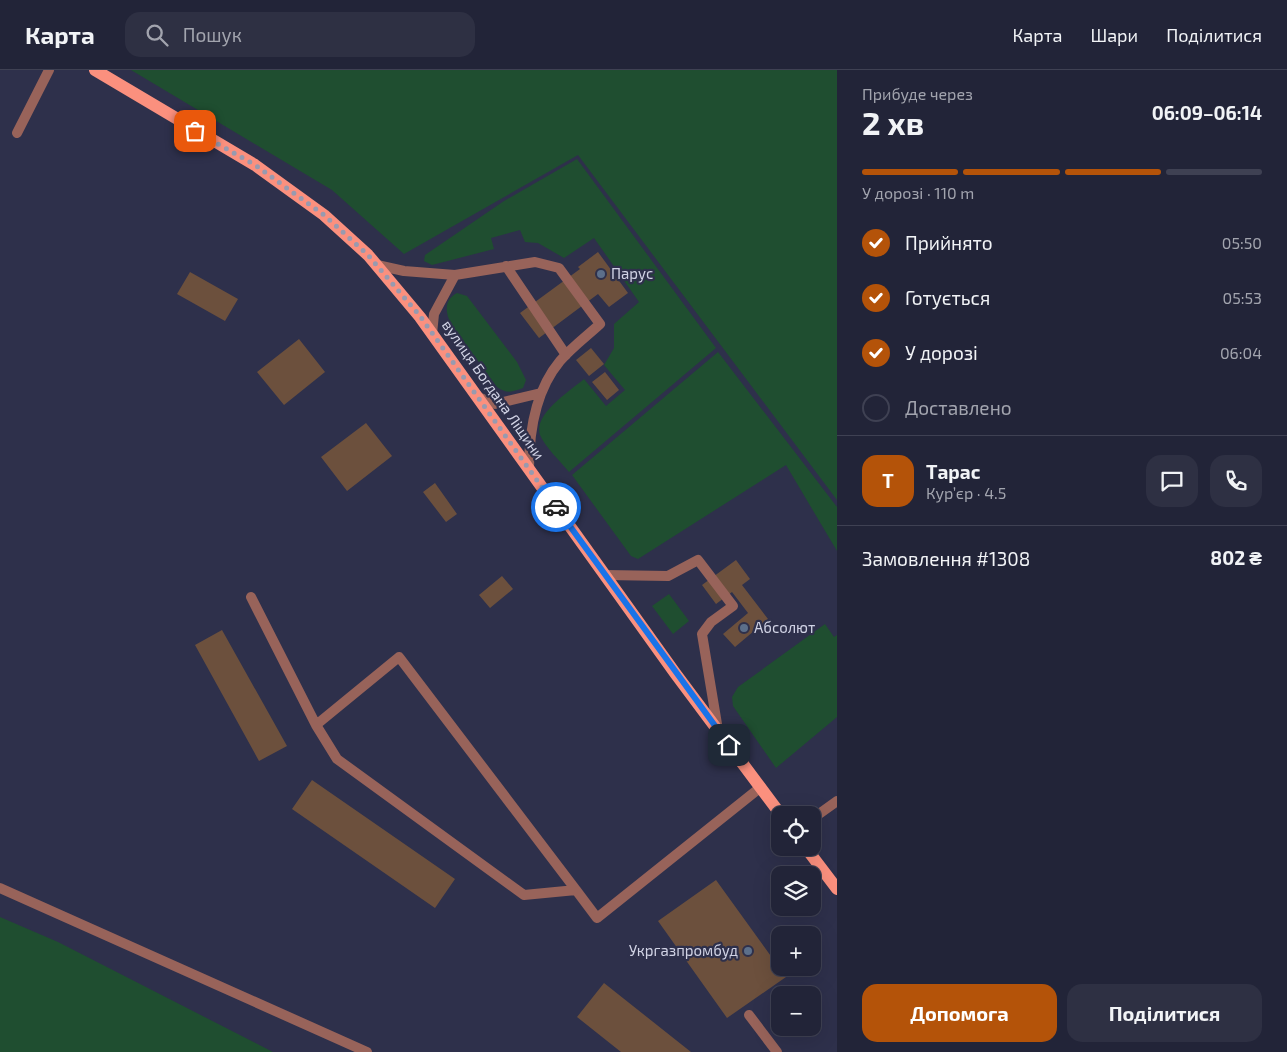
<!DOCTYPE html>
<html lang="uk">
<head>
<meta charset="utf-8">
<style>
	:root { --surface:#222438; --page:#2e3043; --text:#f1f3f6; --muted:#a2a4ae; --line:#3f4153; --accent:#b45309 }
	body { margin:0; font-family:"Exo 2",sans-serif; background:var(--page); color:var(--text); height:100vh; display:flex; flex-direction:column; font-size:19px; white-space:nowrap }
	* { box-sizing:border-box; margin:0 }
	p { font-size:16px; color:var(--muted) }
	.icon { flex:none; width:28px; height:28px; fill:none; stroke:currentColor; stroke-width:2; stroke-linecap:round; stroke-linejoin:round }
	.map { position:relative; flex:1; overflow:hidden }
	.side { display:flex; flex-direction:column; background:var(--surface); width:450px }
	.side>* { flex:none }
	.buttons { position:absolute; left:771px; top:736px; display:grid; gap:10px }
	.buttons a { display:grid; place-items:center; width:50px; height:50px; border-radius:10px; background:var(--surface); box-shadow:0 5px 20px #0002,0 0 0 1px var(--line); font-size:25px }
	.pin { position:absolute; display:grid; place-items:center; width:42px; height:42px; color:#fff; margin:-21px; border-radius:10px; box-shadow:0 2px 8px #0006 }
	.courier { position:absolute; display:grid; place-items:center; width:50px; height:50px; margin:-25px; border:4px solid #1a73e8; border-radius:50%; background:#fff; color:#222; box-shadow:0 1px 6px #0007 }
	.headline em { font-style:normal; font-weight:700 }
	.headline div { display:flex; flex-direction:column-reverse }
	.headline { display:flex; align-items:center; justify-content:space-between; height:85px; padding:0 25px }
	h1 { font-size:32px; font-weight:700; line-height:38px }
	.bar { display:grid; grid-template-columns:repeat(4,1fr); gap:8px 5px; align-content:center; height:60px; padding:0 25px }
	.bar i { height:6px; border-radius:4px; background:var(--line) }
	.bar .current { background:var(--accent) }
	.bar p { grid-column:span 4 }
	.line { display:flex; align-items:center; gap:12px; padding:0 25px; border-top:1px solid var(--line) }
	.line div { flex:1 }
	.round { display:grid; place-items:center; flex:none; width:52px; height:52px; border-radius:15px; background:var(--page) }
	ol { padding:0 25px; list-style:none }
	li { display:flex; align-items:center; gap:15px; height:55px }
	li p { margin-inline-start:auto }
	li .icon { padding:5px; border-radius:50%; background:var(--accent); color:#fff; stroke-width:4 }
	li:last-child { color:var(--muted) }
	li i { width:28px; height:28px; border:2px solid var(--line); border-radius:50% }
	.button { display:flex; gap:10px; margin-top:auto; padding:10px 25px }
	.button a { flex:1; height:58px; border-radius:15px; background:var(--accent); color:#fff; font-size:20px; font-weight:700; line-height:58px; text-align:center }
	.button a+a { background:var(--page); color:var(--text) }
	header { display:flex; align-items:center; gap:30px; box-sizing:border-box; height:70px; padding:0 25px; background:var(--surface); border-bottom:1px solid var(--line) }
	header strong { font-size:24px }
	nav { display:flex; gap:28px; margin-inline-start:auto; font-size:18px }
	.search { width:350px; height:45px; background:var(--page); display:flex; align-items:center; gap:12px; box-sizing:border-box; padding:0 18px; border-radius:15px; color:var(--muted); font-size:19px }
	main { display:flex; flex:1; min-height:0 }
	.map>svg:first-child { display:block }
</style>
</head>
<body>
<header>
<strong>Карта</strong>
<div class="search"><svg class="icon" aria-label="search" viewBox="0 0 24 24"><circle cx="10" cy="10" r="6"/><path d="M15 15l6 6"/></svg>Пошук</div>
<nav><a>Карта</a><a>Шари</a><a>Поділитися</a></nav>
</header>
<main>
<div class="map">
<svg width="837" height="982" viewBox="0 0 837 982">
	<rect width="100%" height="100%" fill="#2e304b"/>
	<path fill="#1f4e30" d="M 131,0 L 837,0 L 837,430 L 578,85 L 404,184 L 332,120 Z
		M 577,89 L 716,278 L 569,402 C 560,391 545,377 540,365 C 533,344 570,321 584,309 L 606,336 L 625,320 L 604,295 L 614,278 L 614,254 L 639,232 L 594,168 L 564,188 L 538,173 L 525,172 L 520,160 L 491,168 L 494,179 L 432,195 L 424,191 L 425,185 L 504,131 Z
		M 457,223 L 467,226 L 517,292 L 526,310 L 523,318 C 512,322 507,324 497,317 L 451,254 C 445,242 444,230 457,223 Z
		M 718,282 L 837,437 L 837,481 L 786,395 L 638,489 L 631,486 L 572,405 Z
		M 669,524 L 689,551 L 673,564 L 652,536 Z
		M 825,554 L 834,567 L 837,565 L 837,647 L 776,698 L 733,636 L 732,627 L 738,617 Z
		M 0,847 L 58,872 L 273,982 L 0,982 Z"/>
	<path fill="#6c503d" d="M 598,182 L 628,223 L 609,237 L 598,224 L 539,268 L 520,243 L 580,199 L 578,197 Z
		M 190,202 L 238,229 L 225,251 L 177,224 Z
		M 299,269 L 325,302 L 284,335 L 257,302 Z
		M 591,278 L 604,294 L 589,306 L 576,290 Z
		M 605,302 L 619,320 L 607,330 L 592,312 Z
		M 366,353 L 392,386 L 347,421 L 321,387 Z
		M 435,413 L 457,444 L 446,452 L 423,422 Z
		M 736,490 L 750,509 L 742,515 L 768,549 L 735,577 L 723,564 L 748,543 L 732,522 L 716,534 L 702,515 Z
		M 502,506 L 513,519 L 490,538 L 479,525 Z
		M 222,560 L 287,676 L 259,691 L 195,575 Z
		M 312,710 L 455,809 L 435,838 L 292,739 Z
		M 716,810 L 786,907 L 727,948 L 658,851 Z
		M 604,913 L 691,982 L 621,982 L 577,947 Z"/>
	<g fill="none" stroke-linecap="round" stroke-linejoin="round">
		<path stroke="#98635a" stroke-width="10" d="M 17,63 L 49,0
			M 377,195 L 404,201 L 455,205 L 535,192 L 559,198 L 600,254 C 587,266 572,277 560,291 C 535,321 529,362 529,399
			M 506,196 L 566,285
			M 432,264 L 434,244 L 455,205
			M 476,326 L 495,334 L 541,323
			M 605,505 L 668,506 L 698,490 L 733,536 L 711,552 L 702,564 L 718,660
			M 251,527 L 316,655 L 337,689 L 524,825 L 576,820 L 399,587 L 316,655
			M 812,749 L 837,731
			M 0,818 L 367,982
			M 576,820 L 597,848 L 761,717
			M 749,945 L 777,982"/>
		<path stroke="#fb907e" stroke-width="12" d="M 95,0 L 255,95 L 324,145 L 368,185 L 420,247 L 675,603 L 781,745
			M 806,778 L 837,819"/>
	</g>
	<g fill="none" stroke-linecap="round" stroke-linejoin="round">
		<path stroke="#989aaf" stroke-width="5" stroke-dasharray="0 9" d="M 195,61 L 255,95 L 324,145 L 368,185 L 420,246 L 556,437"/>
		<path stroke="#1a73e8" stroke-width="6" d="M 556,437 L 729,675"/>
	</g>
	<g fill="#5c6f8a" stroke="#2e304b" stroke-width="2">
		<circle cx="601" cy="204" r="5"/>
		<circle cx="744" cy="558" r="5"/>
		<circle cx="748" cy="881" r="5"/>
	</g>
	<g text-anchor="middle" stroke-width="4.5" stroke-linejoin="round" paint-order="stroke">
		<g font-size="15" fill="#d1d3e5" stroke="#2e304b" text-anchor="start">
			<text x="611" y="209">Парус</text>
			<text x="754" y="563">Абсолют</text>
			<text x="738" y="886" text-anchor="end">Укргазпромбуд</text>
		</g>
		<g font-size="15" fill="#d1d3e5" stroke="#2e304b">
			<text transform="translate(493 320) rotate(55)" y="5">вулиця Богдана Ліщини</text>
		</g>
	</g>
</svg>
<div class="buttons">
<a><svg class="icon" aria-label="locate" viewBox="0 0 24 24"><circle cx="12" cy="12" r="6"/><path d="M12 2v4M12 18v4M2 12h4M18 12h4"/></svg></a>
<a><svg class="icon" aria-label="layers" viewBox="0 0 24 24"><path d="M12 4l9 5-9 5-9-5zM3 14l9 5 9-5"/></svg></a>
<a>+</a>
<a>−</a>
</div>
<div class="pin" style="left:195px;top:61px;background:#ea580c"><svg class="icon" aria-label="bag" viewBox="0 0 24 24"><path d="M5 8h14l-1 12H6zM9 8a3 3 0 0 1 6 0"/></svg></div>
<div class="pin" style="left:729px;top:675px;background:#1f2937"><svg class="icon" aria-label="home" viewBox="0 0 24 24"><path d="M3 11l9-7 9 7M6 9v11h12V9"/></svg></div>
<div class="courier" style="left:556px;top:437px"><svg class="icon" aria-label="car" viewBox="0 0 24 24"><path d="M5 17H2v-5l4-1 3-4h7l3 4 3 1v5h-3M9 17h6M6 11h13"/><circle cx="7" cy="17" r="2"/><circle cx="17" cy="17" r="2"/></svg></div>
</div>
<section class="side">
<div class="headline"><div><h1>2 хв</h1><p>Прибуде через</p></div><em>06:09–06:14</em></div>
<div class="bar"><i class="current"></i><i class="current"></i><i class="current"></i><i></i><p>У дорозі · 110 m</p></div>
<ol>
<li><svg class="icon" aria-label="check" viewBox="0 0 24 24"><path d="M5 12l5 5 9-10"/></svg>Прийнято<p>05:50</p></li>
<li><svg class="icon" aria-label="check" viewBox="0 0 24 24"><path d="M5 12l5 5 9-10"/></svg>Готується<p>05:53</p></li>
<li><svg class="icon" aria-label="check" viewBox="0 0 24 24"><path d="M5 12l5 5 9-10"/></svg>У дорозі<p>06:04</p></li>
<li><i></i>Доставлено</li>
</ol>
<div class="line" style="height:90px"><b class="round" style="background:var(--accent);color:#fff">Т</b><div><b>Тарас</b><p>Кур’єр · 4.5</p></div><a class="round"><svg class="icon" aria-label="chat" viewBox="0 0 24 24"><path d="M4 5h16v11H9l-5 4z"/></svg></a><a class="round"><svg class="icon" aria-label="phone" viewBox="0 0 24 24"><path d="M5 4h4l2 5-3 2q2 4 5 5l2-3 5 2v4C11 20 4 13 5 4z"/></svg></a></div>
<div class="line" style="height:65px"><div>Замовлення #1308</div><b>802 ₴</b></div>
<div class="button"><a>Допомога</a><a>Поділитися</a></div>
</section>
</main>
</body>
</html>
